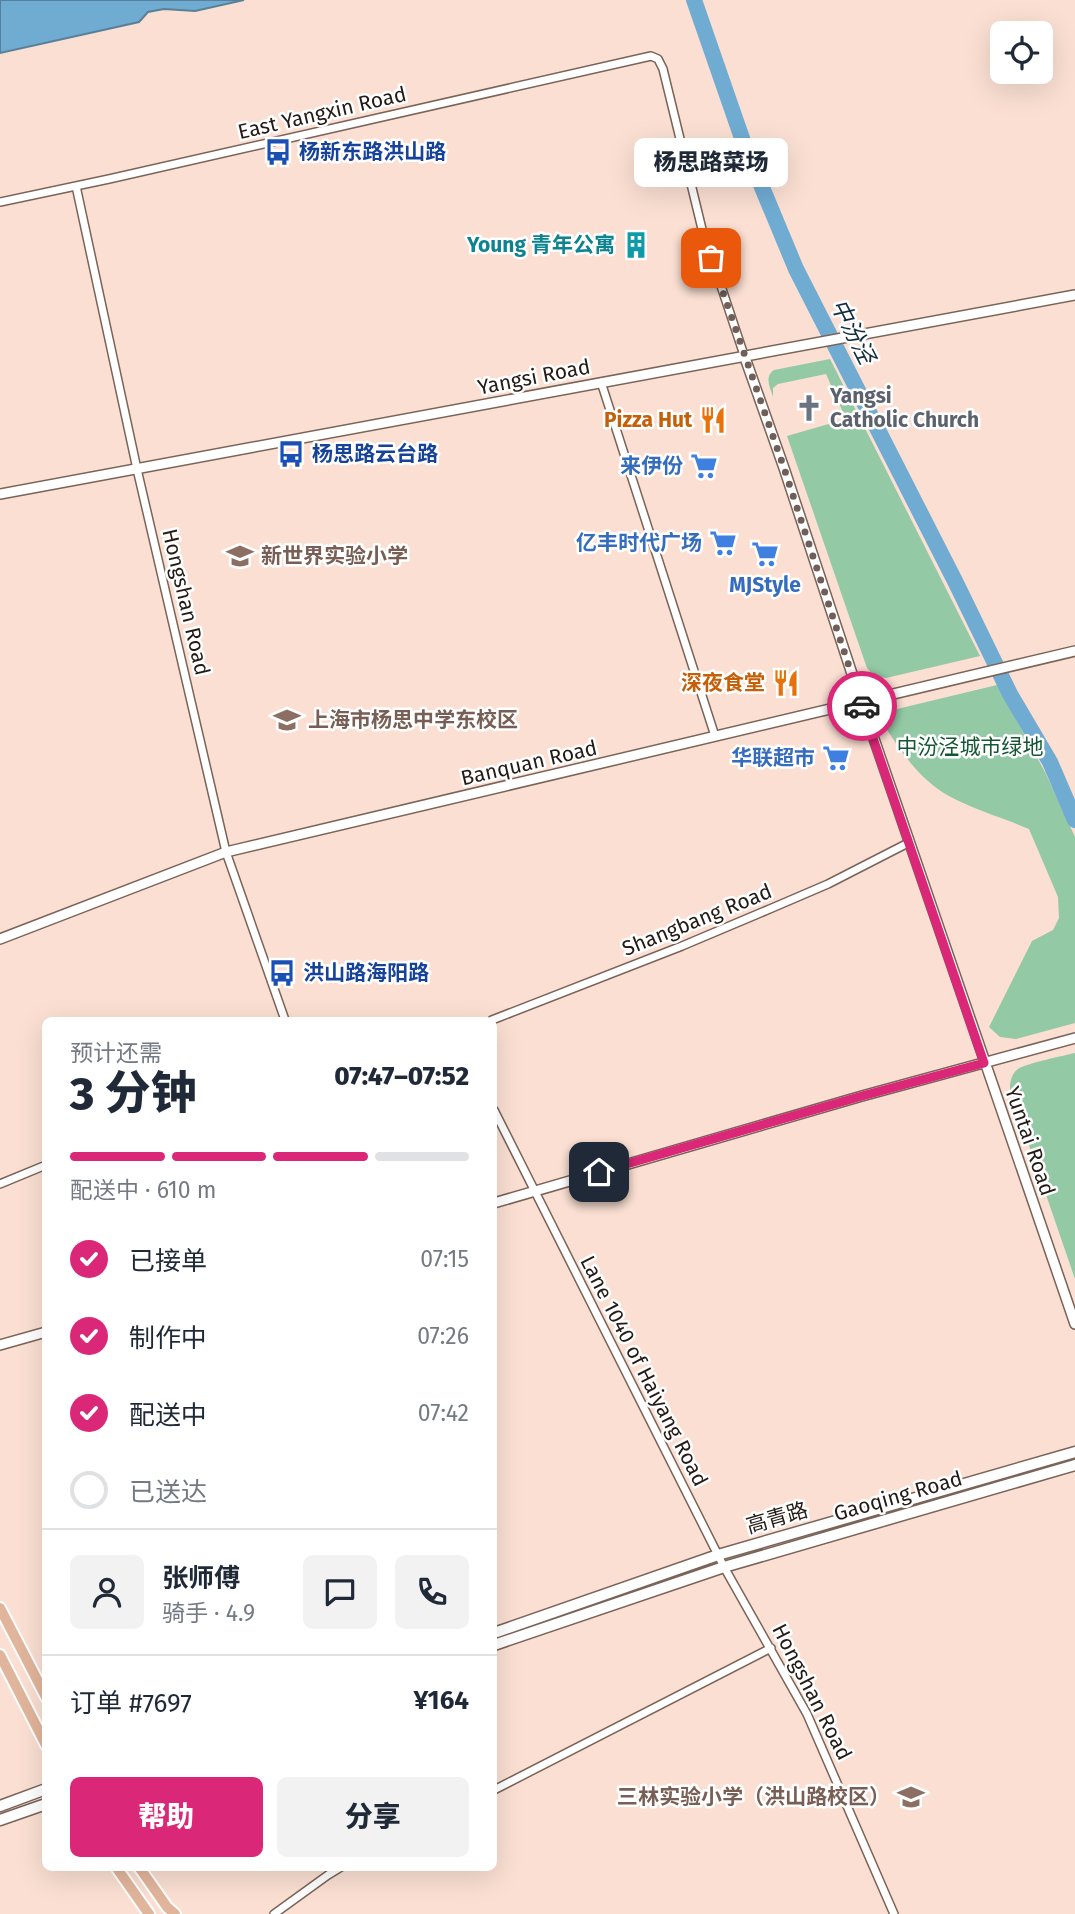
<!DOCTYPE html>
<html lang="zh">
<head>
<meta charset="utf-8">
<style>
	:root { --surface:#fff; --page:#f2f2f3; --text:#1f2937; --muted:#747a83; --line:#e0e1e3; --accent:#db2777 }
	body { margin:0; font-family:"Fira Sans","Noto Sans SC",sans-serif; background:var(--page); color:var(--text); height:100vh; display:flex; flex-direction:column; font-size:26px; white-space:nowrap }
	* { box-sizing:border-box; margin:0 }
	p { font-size:23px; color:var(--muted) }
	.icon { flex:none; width:38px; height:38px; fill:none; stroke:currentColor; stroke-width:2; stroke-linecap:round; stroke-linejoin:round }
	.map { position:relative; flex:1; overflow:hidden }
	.details { position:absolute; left:42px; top:1017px; width:455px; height:854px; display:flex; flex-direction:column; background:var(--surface); border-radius:10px; box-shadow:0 7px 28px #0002 }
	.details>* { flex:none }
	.tools { position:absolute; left:990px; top:21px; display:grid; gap:14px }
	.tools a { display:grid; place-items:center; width:63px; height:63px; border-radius:10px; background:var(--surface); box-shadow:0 7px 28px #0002; font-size:35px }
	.pin { position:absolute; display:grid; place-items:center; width:60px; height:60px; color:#fff; margin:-30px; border-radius:14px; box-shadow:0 4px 10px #0006 }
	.courier { position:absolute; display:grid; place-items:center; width:70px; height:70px; margin:-35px; border:5px solid #db2777; border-radius:50%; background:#fff; color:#222; box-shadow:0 2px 9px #0007 }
	.bubble { position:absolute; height:49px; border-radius:10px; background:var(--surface); box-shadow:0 7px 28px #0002; font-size:23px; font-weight:800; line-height:49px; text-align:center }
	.overview em { font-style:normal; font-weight:800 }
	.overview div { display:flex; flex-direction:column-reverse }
	.overview { display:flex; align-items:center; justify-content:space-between; height:119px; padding:0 28px }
	h1 { font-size:46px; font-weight:800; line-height:52px }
	.bar { display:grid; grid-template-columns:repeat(4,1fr); gap:10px 7px; align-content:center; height:84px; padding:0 28px }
	.bar i { height:9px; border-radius:5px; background:var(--line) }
	.bar .on { background:var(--accent) }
	.bar p { grid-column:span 4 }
	.line { display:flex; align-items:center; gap:18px; padding:0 28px; border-top:2px solid var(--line) }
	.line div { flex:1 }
	.round { display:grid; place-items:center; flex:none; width:74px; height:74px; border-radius:10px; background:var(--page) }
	ol { padding:0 28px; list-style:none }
	li { display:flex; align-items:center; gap:21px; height:77px }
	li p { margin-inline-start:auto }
	li .icon { padding:7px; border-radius:50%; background:var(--accent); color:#fff; stroke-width:4 }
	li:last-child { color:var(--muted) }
	li i { width:38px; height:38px; border:4px solid var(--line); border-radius:50% }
	.action { display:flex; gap:14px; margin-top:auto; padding:14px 28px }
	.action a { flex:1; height:80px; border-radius:10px; background:var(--accent); color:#fff; font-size:28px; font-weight:800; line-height:80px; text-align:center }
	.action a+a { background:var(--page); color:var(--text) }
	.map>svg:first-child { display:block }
</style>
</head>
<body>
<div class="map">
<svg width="1075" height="1914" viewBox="0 0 1075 1914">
	<rect width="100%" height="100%" fill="#fadfd2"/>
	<path fill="#93c9a4" d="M 830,359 L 980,656 L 886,678 L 874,676 L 867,668 L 787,436 L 846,419 L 826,374 L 778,384 L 773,388 L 773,397 C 770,387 764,377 774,370 Z
		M 997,685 L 1045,772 L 1075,837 L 1075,1023 L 1016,1039 L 1000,1037 L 989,1027 L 1032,941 L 1053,930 L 1059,918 L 1058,897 L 1029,829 C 1004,818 972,809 949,796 C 920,780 901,752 884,725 L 893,710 Z
		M 1075,1053 L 1075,1279 L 1010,1090 C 1010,1082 1011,1074 1018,1069 C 1027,1063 1063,1056 1075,1053 Z"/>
	<path fill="#70acd2" stroke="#59809a" stroke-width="2" d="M 0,0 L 244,0 L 195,11 L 164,9 L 148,12 L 139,22 L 0,53 Z"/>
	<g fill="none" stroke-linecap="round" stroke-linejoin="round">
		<path stroke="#70acd2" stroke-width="16" d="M 694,0 L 744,144 L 796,269 L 956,583 L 1010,694 L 1050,762 L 1075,820"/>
		<defs>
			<path id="minor" d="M 76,186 L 137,469 L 226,852 L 285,1020
				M 0,202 L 109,179 L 651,56 L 658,59 L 663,69 L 702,229 L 744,355
				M 601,382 L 715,736
				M 492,1020 L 682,946 L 772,908 L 828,884 L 910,842
				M 494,1110 L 724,1567 L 807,1714 L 894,1914
				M 0,1184 L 46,1165
				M 494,1790 L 771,1648
				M 274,1914 L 328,1875 L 341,1867"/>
			<path id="tertiary" d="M 744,355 L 784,468 L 861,701 L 1075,1324
				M 0,494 L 1075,295
				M 0,939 L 226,852 L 1075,651
				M 494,1203 L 862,1096 L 1075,1038
				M 0,1345 L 46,1332"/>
			<path id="secondary" d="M 494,1633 L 718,1555 L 1075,1452
				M 494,1645 L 724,1567 L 1075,1465
				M 0,1806 L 46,1789
				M 0,1820 L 46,1804"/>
			<path id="primary" d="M 0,1608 L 46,1697
				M 0,1655 L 46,1745
				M 116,1867 L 149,1914
				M 139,1867 L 167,1907 L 175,1914"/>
		</defs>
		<use href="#minor" stroke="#7a6358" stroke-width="10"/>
		<use href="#tertiary" stroke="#7a6358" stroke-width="12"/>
		<use href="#secondary" stroke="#7a6358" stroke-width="13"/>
		<use href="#primary" stroke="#fff" stroke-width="14"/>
		<use href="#minor" stroke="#fff" stroke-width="7"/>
		<use href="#tertiary" stroke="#fff" stroke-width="9"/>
		<use href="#secondary" stroke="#fff" stroke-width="10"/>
		<use href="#primary" stroke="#e1b59b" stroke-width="10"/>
	</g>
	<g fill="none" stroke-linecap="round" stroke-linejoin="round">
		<path stroke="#6f5f58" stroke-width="7" stroke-dasharray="0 12.6" d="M 711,258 L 784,468 L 862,706"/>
		<path stroke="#db2777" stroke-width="9" d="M 599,1172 L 862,1096 L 984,1063 L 862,706"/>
	</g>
	<defs>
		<symbol id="bus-bare" viewBox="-9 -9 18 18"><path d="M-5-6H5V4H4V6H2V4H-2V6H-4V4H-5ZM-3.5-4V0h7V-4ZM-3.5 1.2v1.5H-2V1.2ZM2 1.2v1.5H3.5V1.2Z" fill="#1a4fb4" stroke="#fff" stroke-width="2.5" paint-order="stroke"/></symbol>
		<symbol id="building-bare" viewBox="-9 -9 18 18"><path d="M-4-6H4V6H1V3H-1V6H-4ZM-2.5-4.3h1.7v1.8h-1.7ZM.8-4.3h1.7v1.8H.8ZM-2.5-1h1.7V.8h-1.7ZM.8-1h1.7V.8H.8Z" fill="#0f9aa8" stroke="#fff" stroke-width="2.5" paint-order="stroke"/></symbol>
		<symbol id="church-bare" viewBox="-9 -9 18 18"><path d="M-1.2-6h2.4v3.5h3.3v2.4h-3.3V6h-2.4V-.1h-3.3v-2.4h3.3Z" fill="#6b7280" stroke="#fff" stroke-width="2.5" paint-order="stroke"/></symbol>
		<symbol id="restaurant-bare" viewBox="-9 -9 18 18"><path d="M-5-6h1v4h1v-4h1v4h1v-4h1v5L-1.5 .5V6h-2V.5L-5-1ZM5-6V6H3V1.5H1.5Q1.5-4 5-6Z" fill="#e8710a" stroke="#fff" stroke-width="2.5" paint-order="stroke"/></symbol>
		<symbol id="supermarket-bare" viewBox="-9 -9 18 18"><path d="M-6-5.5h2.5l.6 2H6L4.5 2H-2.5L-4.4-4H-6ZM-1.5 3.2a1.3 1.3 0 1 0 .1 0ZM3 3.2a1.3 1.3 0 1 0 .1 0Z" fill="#3f7fe0" stroke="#fff" stroke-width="2.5" paint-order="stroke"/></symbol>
		<symbol id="school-bare" viewBox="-9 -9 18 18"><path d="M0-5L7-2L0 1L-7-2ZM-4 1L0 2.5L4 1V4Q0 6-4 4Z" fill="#8d6e63" stroke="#fff" stroke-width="2.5" paint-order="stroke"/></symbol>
	</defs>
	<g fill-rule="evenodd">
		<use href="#bus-bare" x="259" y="133" width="38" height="38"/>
		<use href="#building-bare" x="617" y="226" width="38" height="38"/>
		<use href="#church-bare" x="790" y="389" width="38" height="38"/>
		<use href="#restaurant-bare" x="694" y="401" width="38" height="38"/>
		<use href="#bus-bare" x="272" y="435" width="38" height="38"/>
		<use href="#supermarket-bare" x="685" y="447" width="38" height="38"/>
		<use href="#supermarket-bare" x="704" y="524" width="38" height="38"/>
		<use href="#supermarket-bare" x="746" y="535" width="38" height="38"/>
		<use href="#school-bare" x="221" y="537" width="38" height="38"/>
		<use href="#restaurant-bare" x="767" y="664" width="38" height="38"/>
		<use href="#school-bare" x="268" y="701" width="38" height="38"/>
		<use href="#supermarket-bare" x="817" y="739" width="38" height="38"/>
		<use href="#bus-bare" x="263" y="954" width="38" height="38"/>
		<use href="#school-bare" x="892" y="1778" width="38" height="38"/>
	</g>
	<g text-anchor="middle" stroke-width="5" stroke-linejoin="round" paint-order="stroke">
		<g font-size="21" fill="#241a16" stroke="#fff">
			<text transform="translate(322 113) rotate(-13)" y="7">East Yangxin Road</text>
			<text transform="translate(534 377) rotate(-11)" y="7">Yangsi Road</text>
			<text transform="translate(186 602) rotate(77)" y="7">Hongshan Road</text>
			<text transform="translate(529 763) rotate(-13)" y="7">Banquan Road</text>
			<text transform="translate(697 920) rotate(-22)" y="7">Shangbang Road</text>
			<text transform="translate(1030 1141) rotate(71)" y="7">Yuntai Road</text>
			<text transform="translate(644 1371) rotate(63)" y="7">Lane 1040 of Haiyang Road</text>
			<text transform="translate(898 1496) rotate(-16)" y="7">Gaoqing Road</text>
			<text transform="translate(777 1518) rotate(-16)" y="7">高青路</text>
			<text transform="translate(812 1692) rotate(63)" y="7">Hongshan Road</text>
		</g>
		<g font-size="21" font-weight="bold" fill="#164399" stroke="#fff" text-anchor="start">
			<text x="299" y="159">杨新东路洪山路</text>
			<text x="312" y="461">杨思路云台路</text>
			<text x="303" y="980">洪山路海阳路</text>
		</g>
		<g font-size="21" font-weight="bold" fill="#0d838f" stroke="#fff" text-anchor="end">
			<text x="615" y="252">Young 青年公寓</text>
		</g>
		<g font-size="21" font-weight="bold" fill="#5b616d" stroke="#fff" text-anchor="start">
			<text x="830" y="403">Yangsi<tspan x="830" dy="24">Catholic Church</tspan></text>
		</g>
		<g font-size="21" font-weight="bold" fill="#c56008" stroke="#fff" text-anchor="end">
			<text x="692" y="427">Pizza Hut</text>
			<text x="765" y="690">深夜食堂</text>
		</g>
		<g font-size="21" font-weight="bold" fill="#366cbe" stroke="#fff" text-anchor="end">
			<text x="683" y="473">来伊份</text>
			<text x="702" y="550">亿丰时代广场</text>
			<text x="765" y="592" text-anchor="middle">MJStyle</text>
			<text x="815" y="765">华联超市</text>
		</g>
		<g font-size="21" font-weight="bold" fill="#785e54" stroke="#fff" text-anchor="start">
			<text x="261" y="563">新世界实验小学</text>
			<text x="308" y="727">上海市杨思中学东校区</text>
			<text x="890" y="1804" text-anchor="end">三林实验小学（洪山路校区）</text>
		</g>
		<g font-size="21" fill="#135732" stroke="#fff">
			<text x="970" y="754">中汾泾城市绿地</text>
		</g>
		<g font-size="23" font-style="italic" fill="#122d3e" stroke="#fff">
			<text transform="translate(853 331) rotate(63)" y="8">中汾泾</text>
		</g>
	</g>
</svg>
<div class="tools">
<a><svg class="icon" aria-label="locate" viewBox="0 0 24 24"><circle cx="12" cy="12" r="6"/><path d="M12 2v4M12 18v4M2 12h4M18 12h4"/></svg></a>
</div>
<div class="pin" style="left:711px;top:258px;background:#ea580c"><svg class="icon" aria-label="bag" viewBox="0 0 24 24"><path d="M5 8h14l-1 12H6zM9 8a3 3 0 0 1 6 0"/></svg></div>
<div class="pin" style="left:599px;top:1172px;background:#1f2937"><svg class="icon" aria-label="home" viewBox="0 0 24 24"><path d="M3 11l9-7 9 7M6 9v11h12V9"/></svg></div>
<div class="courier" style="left:862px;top:706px"><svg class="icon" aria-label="car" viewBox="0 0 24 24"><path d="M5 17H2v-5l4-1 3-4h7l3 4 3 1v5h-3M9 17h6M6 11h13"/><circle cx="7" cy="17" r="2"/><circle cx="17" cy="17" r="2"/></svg></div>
<div class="bubble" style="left:634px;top:138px;width:154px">杨思路菜场</div>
<section class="details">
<div class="overview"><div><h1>3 分钟</h1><p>预计还需</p></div><em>07:47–07:52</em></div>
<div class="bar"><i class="on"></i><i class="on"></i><i class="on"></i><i></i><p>配送中 · 610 m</p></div>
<ol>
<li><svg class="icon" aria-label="check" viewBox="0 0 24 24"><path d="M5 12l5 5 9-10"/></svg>已接单<p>07:15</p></li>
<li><svg class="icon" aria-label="check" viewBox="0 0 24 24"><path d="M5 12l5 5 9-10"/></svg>制作中<p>07:26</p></li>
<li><svg class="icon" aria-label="check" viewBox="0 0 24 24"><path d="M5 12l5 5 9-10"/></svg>配送中<p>07:42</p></li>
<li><i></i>已送达</li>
</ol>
<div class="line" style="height:126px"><a class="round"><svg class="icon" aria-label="person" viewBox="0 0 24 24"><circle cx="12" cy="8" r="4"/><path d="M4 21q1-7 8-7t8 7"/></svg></a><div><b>张师傅</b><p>骑手 · 4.9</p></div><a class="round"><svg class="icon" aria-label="chat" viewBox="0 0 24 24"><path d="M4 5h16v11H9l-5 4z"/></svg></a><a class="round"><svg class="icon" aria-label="phone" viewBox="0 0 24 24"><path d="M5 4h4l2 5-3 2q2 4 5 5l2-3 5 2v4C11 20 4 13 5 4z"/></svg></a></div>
<div class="line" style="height:91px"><div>订单 #7697</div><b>¥164</b></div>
<div class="action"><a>帮助</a><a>分享</a></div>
</section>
</div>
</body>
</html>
